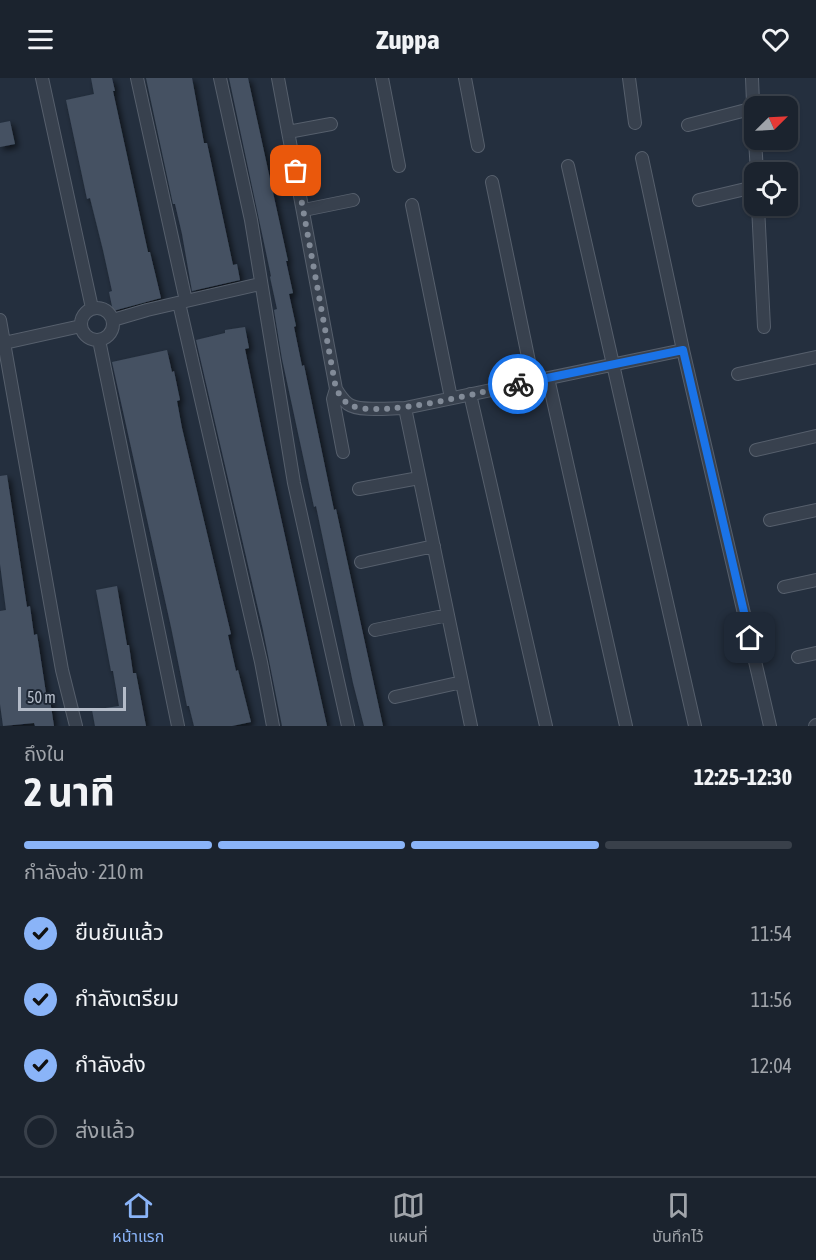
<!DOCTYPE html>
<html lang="th">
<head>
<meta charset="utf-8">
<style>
	:root { --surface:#1b232e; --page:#282f3a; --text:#f1f3f6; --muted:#a0a4aa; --line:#39404a; --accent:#8ab4f8 }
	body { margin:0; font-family:"Asap Condensed","Noto Sans Thai",sans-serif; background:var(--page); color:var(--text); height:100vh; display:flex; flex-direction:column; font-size:22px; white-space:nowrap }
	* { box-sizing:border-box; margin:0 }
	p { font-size:20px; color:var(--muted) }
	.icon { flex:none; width:33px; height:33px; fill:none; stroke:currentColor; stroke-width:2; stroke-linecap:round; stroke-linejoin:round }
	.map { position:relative; height:648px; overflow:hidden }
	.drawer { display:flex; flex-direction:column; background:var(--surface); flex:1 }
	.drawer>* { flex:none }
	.needle { width:39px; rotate:66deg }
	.buttons { position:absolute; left:744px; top:18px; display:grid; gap:12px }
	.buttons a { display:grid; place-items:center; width:54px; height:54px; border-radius:12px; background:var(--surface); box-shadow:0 2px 4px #0004,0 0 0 2px var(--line); font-size:30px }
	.scale { position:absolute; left:18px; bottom:15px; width:108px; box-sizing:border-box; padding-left:6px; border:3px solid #b4bcc9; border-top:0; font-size:16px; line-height:21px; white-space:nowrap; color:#b4bcc9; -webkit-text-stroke:4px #1d2633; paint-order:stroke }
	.pin { position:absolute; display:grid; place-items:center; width:51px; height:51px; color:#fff; margin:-26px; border-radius:12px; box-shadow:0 3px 9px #0006 }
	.courier { position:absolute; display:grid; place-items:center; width:60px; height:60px; margin:-30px; border:4px solid #1a73e8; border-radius:50%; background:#fff; color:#222; box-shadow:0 2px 8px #0007 }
	.head em { font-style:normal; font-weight:700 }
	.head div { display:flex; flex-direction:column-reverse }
	.head { display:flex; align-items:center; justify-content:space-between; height:102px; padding:0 24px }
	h1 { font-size:39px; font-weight:700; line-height:45px }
	.bar { display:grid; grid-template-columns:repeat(4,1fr); gap:9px 6px; align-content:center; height:72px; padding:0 24px }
	.bar i { height:8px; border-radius:4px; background:var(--line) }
	.bar .active { background:var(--accent) }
	.bar p { grid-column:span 4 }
	ol { padding:0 24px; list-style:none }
	li { display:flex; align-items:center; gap:18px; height:66px }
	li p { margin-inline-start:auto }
	li .icon { padding:6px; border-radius:50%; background:var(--accent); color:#111; stroke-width:4 }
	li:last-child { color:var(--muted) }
	li i { width:33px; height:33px; border:3px solid var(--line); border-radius:50% }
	header { display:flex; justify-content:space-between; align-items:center; height:78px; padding:0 24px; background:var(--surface); font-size:27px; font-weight:700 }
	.menu { display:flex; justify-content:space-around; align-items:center; height:84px; border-top:2px solid var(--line); background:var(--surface); font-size:16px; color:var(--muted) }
	.menu a { display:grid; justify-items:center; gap:3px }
	.menu .active { color:var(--accent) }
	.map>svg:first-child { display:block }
</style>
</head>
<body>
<header><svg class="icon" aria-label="menu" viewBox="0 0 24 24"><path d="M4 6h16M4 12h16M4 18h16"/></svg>Zuppa<svg class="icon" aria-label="heart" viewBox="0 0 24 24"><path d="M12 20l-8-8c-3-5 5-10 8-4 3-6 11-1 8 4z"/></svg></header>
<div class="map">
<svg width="816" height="648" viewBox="0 0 816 648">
	<defs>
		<filter id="shadow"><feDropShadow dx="3.5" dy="3.5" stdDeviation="3" flood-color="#0009"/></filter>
	</defs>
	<rect width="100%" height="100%" fill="#242f3e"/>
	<path fill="#455162" filter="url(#shadow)" d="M 91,0 L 112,0 L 115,13 L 113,13 L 148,174 L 150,174 L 161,220 L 113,233 L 109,214 L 112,213 L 103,172 L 90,120 L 87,121 L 66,22 L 94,16 Z
		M 146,0 L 192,0 L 204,65 L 207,65 L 233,187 L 237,186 L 240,202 L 192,213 L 182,156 L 175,126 L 173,126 Z
		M 229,0 L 248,0 L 288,183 L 286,183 L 293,215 L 289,216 L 296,248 L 294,249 L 302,288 L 304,287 L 334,432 L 336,431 L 383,648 L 364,648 L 353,605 L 316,428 L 314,429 L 282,281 L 274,232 L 277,231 L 270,199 L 271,198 Z
		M 10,43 L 15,66 L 0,69 L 0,45 Z
		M 245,249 L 249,270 L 245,271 L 264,363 L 327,648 L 282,648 L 263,552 L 196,262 L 225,255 L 225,252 Z
		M 167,272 L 172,294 L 174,293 L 180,322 L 177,323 L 182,350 L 231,556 L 228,557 L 236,593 L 238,592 L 251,644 L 232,648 L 194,648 L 189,628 L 187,628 L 171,549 L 112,284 Z
		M 7,397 L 27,529 L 30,528 L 34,557 L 37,556 L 46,615 L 49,615 L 54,648 L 35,648 L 34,645 L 3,648 L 0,626 L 0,533 L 6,532 L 0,486 L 0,398 Z
		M 117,508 L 127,567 L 129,567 L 133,595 L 136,595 L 146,648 L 95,648 L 92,632 L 119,628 L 113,593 L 111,593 L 96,512 Z"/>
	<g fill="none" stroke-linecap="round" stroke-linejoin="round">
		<defs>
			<path id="minor" d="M 42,0 L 92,230
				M 137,0 L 186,223
				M 220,0 L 251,142 L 294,405 L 348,648
				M 278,0 L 336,311 C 339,316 343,322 348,326 C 359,334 390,330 405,330 L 683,272
				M 382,0 L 399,88
				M 465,0 L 478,68
				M 629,0 L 635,45
				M 752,0 L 754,50
				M 688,47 L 754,30
				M 288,54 L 331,46
				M 755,62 L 757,94
				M 642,80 L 683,272 L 770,648
				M 568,88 L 695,648
				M 492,104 L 533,303
				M 699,122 L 754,109
				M 412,127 L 451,320
				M 758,128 L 764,249
				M 304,132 L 353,122
				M 179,225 L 261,584 L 273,648
				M81 246a16 16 0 1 1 32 0a16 16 0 1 1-32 0Z
				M 0,242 L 62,592 L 76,648
				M 113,242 L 147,232 L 260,206
				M 99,262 L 178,648
				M 0,266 L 81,248
				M 738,296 L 816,279
				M 548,300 L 626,648
				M 336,311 L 333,321 L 343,374
				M 470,316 L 546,648
				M 405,330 L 471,648
				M 756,372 L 816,358
				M 359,411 L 419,400
				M 770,442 L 816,432
				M 361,484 L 434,468
				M 784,509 L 816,502
				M 375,552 L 448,537
				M 798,579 L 816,575
				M 395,619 L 462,604
				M 815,648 L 816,647"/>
		</defs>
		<use href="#minor" stroke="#565f6c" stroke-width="14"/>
		<use href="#minor" stroke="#38414e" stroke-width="12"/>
	</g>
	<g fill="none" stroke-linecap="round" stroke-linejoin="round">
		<path stroke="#828b98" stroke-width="6" stroke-dasharray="0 10.8" d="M 296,93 L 336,311 C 340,317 344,325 352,328 C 386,340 480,314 518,306"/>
		<path stroke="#1a73e8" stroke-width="8" d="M 518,306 L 683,272 L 750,560"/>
	</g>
</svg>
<div class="buttons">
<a><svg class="needle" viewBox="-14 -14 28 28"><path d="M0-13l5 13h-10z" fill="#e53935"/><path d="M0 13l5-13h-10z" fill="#a0a4aa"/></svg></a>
<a><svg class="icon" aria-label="locate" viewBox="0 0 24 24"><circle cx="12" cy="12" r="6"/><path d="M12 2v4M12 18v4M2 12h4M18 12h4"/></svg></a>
</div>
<div class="scale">50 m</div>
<div class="pin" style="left:296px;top:93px;background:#ea580c"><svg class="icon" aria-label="bag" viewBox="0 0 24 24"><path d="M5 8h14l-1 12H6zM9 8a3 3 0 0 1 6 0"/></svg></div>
<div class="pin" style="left:750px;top:560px;background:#1f2937"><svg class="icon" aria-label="home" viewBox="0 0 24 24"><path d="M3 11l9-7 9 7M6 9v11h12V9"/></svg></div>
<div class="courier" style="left:518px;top:306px"><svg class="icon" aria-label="bike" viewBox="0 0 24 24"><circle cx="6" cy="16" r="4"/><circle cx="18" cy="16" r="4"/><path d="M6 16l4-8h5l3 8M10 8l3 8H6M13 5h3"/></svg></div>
</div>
<section class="drawer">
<div class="head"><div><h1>2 นาที</h1><p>ถึงใน</p></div><em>12:25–12:30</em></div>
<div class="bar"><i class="active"></i><i class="active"></i><i class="active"></i><i></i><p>กำลังส่ง · 210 m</p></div>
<ol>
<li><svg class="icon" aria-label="check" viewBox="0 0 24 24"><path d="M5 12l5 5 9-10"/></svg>ยืนยันแล้ว<p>11:54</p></li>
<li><svg class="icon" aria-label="check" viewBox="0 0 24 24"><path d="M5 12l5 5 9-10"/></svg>กำลังเตรียม<p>11:56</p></li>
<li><svg class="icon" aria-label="check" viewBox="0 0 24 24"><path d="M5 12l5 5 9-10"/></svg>กำลังส่ง<p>12:04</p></li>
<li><i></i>ส่งแล้ว</li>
</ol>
</section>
<nav class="menu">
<a class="active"><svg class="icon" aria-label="home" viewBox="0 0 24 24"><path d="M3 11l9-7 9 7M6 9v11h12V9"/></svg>หน้าแรก</a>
<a><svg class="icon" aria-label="map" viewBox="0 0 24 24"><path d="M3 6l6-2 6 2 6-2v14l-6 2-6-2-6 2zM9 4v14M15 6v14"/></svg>แผนที่</a>
<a><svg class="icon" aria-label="saved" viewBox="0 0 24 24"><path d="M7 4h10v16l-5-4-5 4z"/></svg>บันทึกไว้</a>
</nav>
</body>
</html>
